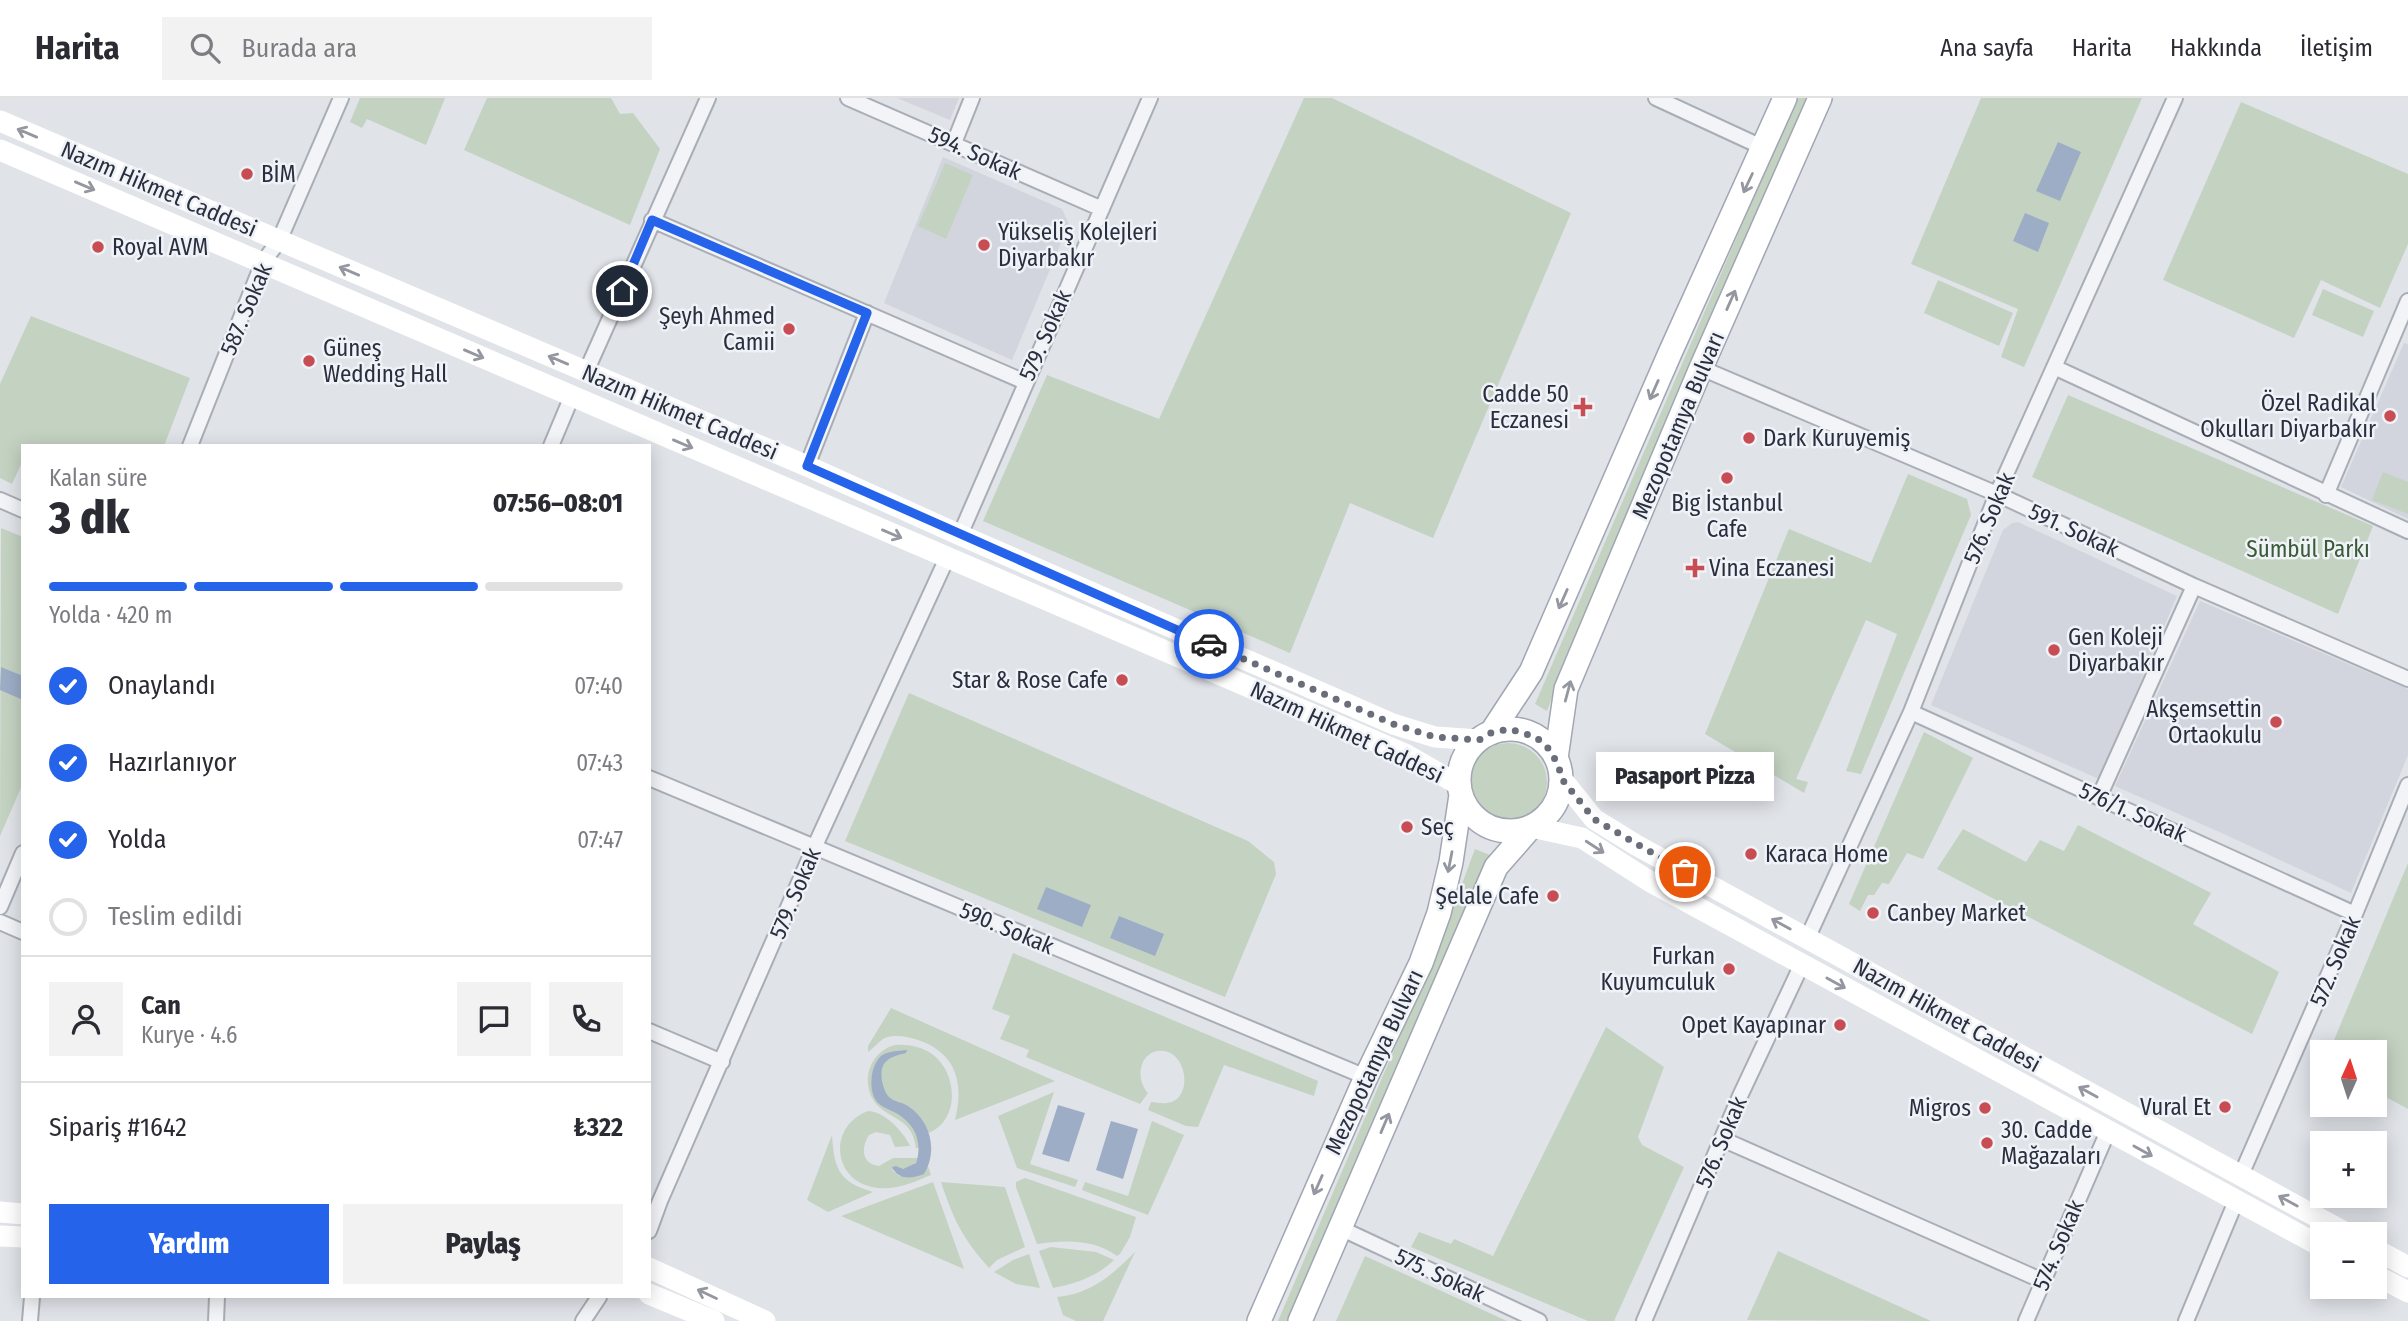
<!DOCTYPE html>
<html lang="tr">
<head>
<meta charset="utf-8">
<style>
	:root { --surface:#fff; --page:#f2f2f3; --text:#2b2b33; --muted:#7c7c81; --line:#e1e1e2; --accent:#2563eb }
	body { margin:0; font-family:"Fira Sans Condensed",sans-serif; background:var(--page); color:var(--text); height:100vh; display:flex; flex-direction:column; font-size:26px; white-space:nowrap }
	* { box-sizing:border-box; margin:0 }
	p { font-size:23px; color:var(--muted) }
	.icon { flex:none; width:38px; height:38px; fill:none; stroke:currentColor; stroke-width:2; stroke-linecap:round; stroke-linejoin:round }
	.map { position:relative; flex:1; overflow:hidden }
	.panel { position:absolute; left:21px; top:346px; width:630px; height:854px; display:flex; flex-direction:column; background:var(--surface); border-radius:0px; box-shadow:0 4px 18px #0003 }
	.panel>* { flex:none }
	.needle { width:46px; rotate:3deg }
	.tools { position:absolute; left:2310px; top:942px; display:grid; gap:14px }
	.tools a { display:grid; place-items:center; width:77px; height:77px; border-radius:0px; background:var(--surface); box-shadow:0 4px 18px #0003; font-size:35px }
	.pin { position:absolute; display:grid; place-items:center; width:60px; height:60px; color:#fff; margin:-30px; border:4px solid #fff; border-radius:50%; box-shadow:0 2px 7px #0007 }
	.courier { position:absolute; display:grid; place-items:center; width:70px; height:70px; margin:-35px; border:5px solid #2563eb; border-radius:50%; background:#fff; color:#222; box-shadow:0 2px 9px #0007 }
	.bubble { position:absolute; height:49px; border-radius:0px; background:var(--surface); box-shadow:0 4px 18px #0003; font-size:23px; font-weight:800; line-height:49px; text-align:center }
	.headline em { font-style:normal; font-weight:800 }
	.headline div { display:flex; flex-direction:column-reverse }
	.headline { display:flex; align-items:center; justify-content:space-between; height:119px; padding:0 28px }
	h1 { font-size:46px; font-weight:800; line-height:52px }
	.bar { display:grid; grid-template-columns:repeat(4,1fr); gap:10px 7px; align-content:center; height:84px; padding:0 28px }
	.bar i { height:9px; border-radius:5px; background:var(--line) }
	.bar .current { background:var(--accent) }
	.bar p { grid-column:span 4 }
	.line { display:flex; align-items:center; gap:18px; padding:0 28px; border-top:2px solid var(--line) }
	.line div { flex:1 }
	.round { display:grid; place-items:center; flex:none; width:74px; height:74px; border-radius:0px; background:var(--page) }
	ol { padding:0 28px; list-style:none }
	li { display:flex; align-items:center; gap:21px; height:77px }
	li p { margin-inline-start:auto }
	li .icon { padding:7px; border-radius:50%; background:var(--accent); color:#fff; stroke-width:4 }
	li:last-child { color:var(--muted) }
	li i { width:38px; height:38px; border:4px solid var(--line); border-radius:50% }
	.primary-button { display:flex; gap:14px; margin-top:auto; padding:14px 28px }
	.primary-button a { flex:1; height:80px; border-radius:0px; background:var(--accent); color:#fff; font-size:28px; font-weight:800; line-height:80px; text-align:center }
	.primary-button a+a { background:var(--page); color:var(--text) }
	header { display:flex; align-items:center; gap:42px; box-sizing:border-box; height:98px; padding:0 35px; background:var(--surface); border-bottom:2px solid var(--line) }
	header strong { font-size:33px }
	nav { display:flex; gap:38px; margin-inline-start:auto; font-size:24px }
	.search { width:490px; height:63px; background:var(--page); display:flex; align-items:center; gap:18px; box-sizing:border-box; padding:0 24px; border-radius:0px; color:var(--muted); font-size:26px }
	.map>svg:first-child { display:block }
</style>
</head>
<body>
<header>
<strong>Harita</strong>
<div class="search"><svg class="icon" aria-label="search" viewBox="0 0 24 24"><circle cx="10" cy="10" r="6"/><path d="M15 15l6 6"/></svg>Burada ara</div>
<nav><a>Ana sayfa</a><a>Harita</a><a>Hakkında</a><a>İletişim</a></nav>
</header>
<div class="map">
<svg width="2408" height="1223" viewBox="0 0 2408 1223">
	<rect width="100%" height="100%" fill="#e0e3e8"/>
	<path fill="#d2d5dd" d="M 897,0 L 959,0 L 950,22 Z
		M 943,59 L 1062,111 L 1069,126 L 1012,262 L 884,205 Z
		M 2404,245 L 2408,246 L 2408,421 L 2341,389 Z
		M 2018,424 L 2177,498 L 2099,681 L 1931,607 L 2003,432 L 2012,425 Z
		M 2200,503 L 2408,591 L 2408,657 L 2351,795 L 2224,736 L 2115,688 Z"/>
	<path fill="#c4d2c2" d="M 360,0 L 445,0 L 426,47 L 367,21 L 362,30 L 350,24 Z
		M 487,0 L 611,0 L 620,16 L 633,15 L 660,51 L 630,127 L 464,52 Z
		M 1304,0 L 1332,0 L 1571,115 L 1433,440 L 1350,405 L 1290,555 L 983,423 L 1047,277 L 1159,321 Z
		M 1797,0 L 1811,0 L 1573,543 L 1547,613 L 1535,606 Z
		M 1981,0 L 2142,0 L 2024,269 L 2001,259 L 2018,211 L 1911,166 Z
		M 2241,4 L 2408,76 L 2408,146 L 2380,210 L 2321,182 L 2294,240 L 2163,182 Z
		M 945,65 L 973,77 L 946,141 L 918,128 Z
		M 1938,182 L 2013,215 L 1999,248 L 1924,215 Z
		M 2323,191 L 2374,213 L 2363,239 L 2312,217 Z
		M 31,218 L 190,280 L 164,348 L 23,348 L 23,362 L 12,386 L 0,380 L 0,286 Z
		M 2068,297 L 2373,428 L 2338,516 L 2032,379 Z
		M 2383,374 L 2408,384 L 2408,416 L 2372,402 Z
		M 1908,376 L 1967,401 L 1971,417 L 1861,676 L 1846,673 L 1897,536 L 1866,522 L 1796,681 L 1808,684 L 1804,695 L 1705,636 L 1789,431 L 1871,465 Z
		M 1,430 L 23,439 L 23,685 L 0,738 Z
		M 909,595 L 1248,743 L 1274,764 L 1276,776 L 1225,899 L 845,743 Z
		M 1924,634 L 1973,660 L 1923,761 L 1907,755 L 1889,786 L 1882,785 L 1874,797 L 1868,797 L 1860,813 L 1849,806 Z
		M1469 684a39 39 0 1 1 78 0a39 39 0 1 1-78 0Z
		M 2078,727 L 2211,795 L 2193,826 L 2279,874 L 2252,936 L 1937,771 L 1963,731 L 2026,764 L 2040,742 L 2064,753 Z
		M 1475,751 L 1490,757 L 1291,1223 L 1278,1223 L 1441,842 Z
		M 2408,765 L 2408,1011 L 2375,993 L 2375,954 L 2329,954 Z
		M 1013,855 L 1318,983 L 1314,998 L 1224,967 L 1198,1029 L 1186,1028 L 1148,1012 L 1151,1004 C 1156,1004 1162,1006 1167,1005 C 1193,1002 1188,956 1164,953 C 1140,950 1134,981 1148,995 L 1140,1006 L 1026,959 L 1029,952 L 1000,941 L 1010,918 L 992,911 Z
		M 891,910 L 1055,983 L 955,1022 C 964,986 957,955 918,942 C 909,939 895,936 885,940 C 879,943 874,950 868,954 L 868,948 Z
		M 1606,929 L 1664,969 L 1638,1039 L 1642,1047 L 1684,1069 L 1614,1223 L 1588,1223 L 1411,1149 L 1419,1134 L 1451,1146 L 1454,1141 L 1493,1158 Z
		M 895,947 C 908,946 922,949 932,956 C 958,975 960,1022 929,1035 C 919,1014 902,1014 888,999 C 880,989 876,966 890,959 C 894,957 901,956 906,955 L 884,956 L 871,982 L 898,1016 L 909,1023 L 918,1041 L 920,1050 L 916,1050 C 915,1045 914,1039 911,1034 C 904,1020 883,1017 874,1003 C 860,982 871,953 895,947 Z
		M 1054,994 L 1030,1066 L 1078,1082 L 1075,1089 L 1017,1070 L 998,1018 Z
		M 868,1013 C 884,1013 904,1034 910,1048 L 895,1049 L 890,1037 L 876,1034 L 869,1037 C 861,1049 861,1066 879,1068 L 893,1060 L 918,1060 C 914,1071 902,1071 892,1072 L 899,1078 L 923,1076 L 928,1068 L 931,1077 C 914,1084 897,1092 878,1090 C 833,1086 826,1029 868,1013 Z
		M 1152,1023 L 1184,1037 L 1148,1117 L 1082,1092 L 1085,1084 L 1128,1098 Z
		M 832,1037 C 834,1071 839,1084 873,1094 L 828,1114 L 807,1102 Z
		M 1025,1080 L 1136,1119 L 1130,1139 L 1120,1156 L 1117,1158 C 1094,1141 1064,1142 1037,1146 L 1016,1089 L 1016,1084 Z
		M 933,1084 L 964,1171 L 841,1118 Z
		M 941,1084 L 1005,1089 L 1025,1149 L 997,1162 L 989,1170 C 962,1139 954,1123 941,1084 Z
		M 1051,1149 L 1096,1154 L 1114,1162 C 1096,1179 1077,1185 1053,1190 L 1039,1153 Z
		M 1778,1153 L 1931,1223 L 1747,1222 Z
		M 1135,1154 L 1103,1223 L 1076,1223 L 1063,1217 L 1057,1199 C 1091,1196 1112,1177 1135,1154 Z
		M 1029,1156 L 1040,1190 L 1016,1186 L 994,1174 L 1013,1162 Z
		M 1365,1158 L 1507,1223 L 1508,1223 L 1336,1223 Z"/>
	<path fill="#9dadc6" d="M 2058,44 L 2081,54 L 2060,103 L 2036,93 Z
		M 2025,115 L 2049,125 L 2038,154 L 2013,143 Z
		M 1,569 L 23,578 L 23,602 L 0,592 Z
		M 1046,789 L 1091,807 L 1082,829 L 1037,811 Z
		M 1119,818 L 1164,836 L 1155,858 L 1110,840 Z
		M 907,952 L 906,955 C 889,959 879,963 882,983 C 883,988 885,994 888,998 C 893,1004 902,1004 908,1008 C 931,1023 938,1053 924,1076 C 911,1081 898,1082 892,1069 L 896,1068 L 903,1071 L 916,1065 C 923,1044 915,1026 896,1015 C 890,1012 882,1009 877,1004 C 868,993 870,968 881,958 C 888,953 898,953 907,952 Z
		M 1058,1007 L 1085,1015 L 1069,1064 L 1042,1056 Z
		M 1111,1023 L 1138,1031 L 1123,1081 L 1096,1072 Z"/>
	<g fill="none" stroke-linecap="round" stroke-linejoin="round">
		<defs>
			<path id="street" d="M 848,0 L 1102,111
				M 1656,0 L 1764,50
				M 954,45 L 972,0
				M 652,122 L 1025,284
				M 2054,269 L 2408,433
				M 1701,270 L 1997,396 L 2194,488 L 2408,581
				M 586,274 L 708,0
				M 190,348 L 263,164 L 279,143 L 341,0
				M 551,348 L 572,298
				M 807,368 L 867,215
				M 2326,397 L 2408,203
				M 0,402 L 23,412
				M 960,437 L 1150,0
				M 1911,614 L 2355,816
				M 649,680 L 1366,979
				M 2099,699 L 2194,488
				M 0,809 L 23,755
				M 0,824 L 23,834
				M 1807,841 L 1911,614 L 1997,396 L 2175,0
				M 649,933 L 722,964
				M 1722,1041 L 2043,1183
				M 2241,1077 L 2355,816 L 2408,687
				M 1340,1130 L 1539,1223
				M 649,1133 L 660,1103 L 814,750 L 947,460
				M 30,1223 L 32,1199
				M 216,1223 L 217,1199
				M 583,1223 L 599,1199
				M 1644,1223 L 1740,998 L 1802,866
				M 2026,1223 L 2108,1033
				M 2186,1223 L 2236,1103"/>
			<path id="primary" d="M1459 682a51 51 0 1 1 102 0a51 51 0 1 1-102 0Z
				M 1491,635 L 1531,574 L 1670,255 L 1785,0
				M 1556,660 L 1566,591 L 1701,270 L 1820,0
				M 1259,1223 L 1366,979 L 1421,865 L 1439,815 L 1451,764 L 1461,697
				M 1300,1223 L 1496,769 L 1531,729"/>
		</defs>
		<use href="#street" stroke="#a9adb5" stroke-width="18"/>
		<use href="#primary" stroke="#a0a6b3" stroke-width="26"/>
		<use href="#street" stroke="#f2f4f7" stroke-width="14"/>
		<path stroke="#fff" stroke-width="21" d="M 0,23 L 807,368 L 960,437 L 1393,626 L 1435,639 L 1479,642
			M 0,52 L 1407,657 L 1459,687
			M 1561,680 L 1594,721 L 1636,747 L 2348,1136
			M 1531,729 L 1582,740 L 1649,783 L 2322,1149
			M 0,1114 L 23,1116
			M 0,1138 L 23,1139
			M 2375,1151 L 2408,1169
			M 649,1170 L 765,1223
			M 2375,1177 L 2408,1194
			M 649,1196 L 714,1223"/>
		<use href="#primary" stroke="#fff" stroke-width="23"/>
	</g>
	<defs><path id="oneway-shaft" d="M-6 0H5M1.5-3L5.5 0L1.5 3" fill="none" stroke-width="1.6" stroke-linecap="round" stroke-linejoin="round" transform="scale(1.75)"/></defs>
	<g stroke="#94979f">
		<use href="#oneway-shaft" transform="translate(27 35) rotate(-157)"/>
		<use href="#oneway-shaft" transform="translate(1748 85) rotate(115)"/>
		<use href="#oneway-shaft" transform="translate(85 88) rotate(23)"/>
		<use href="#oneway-shaft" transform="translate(349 173) rotate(-157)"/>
		<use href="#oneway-shaft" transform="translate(1731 202) rotate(-66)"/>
		<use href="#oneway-shaft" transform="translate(474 256) rotate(23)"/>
		<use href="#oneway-shaft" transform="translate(558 262) rotate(-157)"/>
		<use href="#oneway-shaft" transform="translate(1654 292) rotate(114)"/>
		<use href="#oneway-shaft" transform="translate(683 346) rotate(23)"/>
		<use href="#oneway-shaft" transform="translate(892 436) rotate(23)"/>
		<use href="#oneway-shaft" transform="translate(1563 501) rotate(114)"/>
		<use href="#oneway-shaft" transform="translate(1568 593) rotate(-75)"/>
		<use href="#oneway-shaft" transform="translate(1595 749) rotate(33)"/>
		<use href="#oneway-shaft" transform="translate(1450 764) rotate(101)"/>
		<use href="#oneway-shaft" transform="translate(1781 826) rotate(-151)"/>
		<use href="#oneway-shaft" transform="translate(1836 885) rotate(29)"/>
		<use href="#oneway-shaft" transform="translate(2088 994) rotate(-151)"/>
		<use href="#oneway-shaft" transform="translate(1385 1025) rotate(-67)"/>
		<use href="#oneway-shaft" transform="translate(2143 1053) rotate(29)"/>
		<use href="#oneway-shaft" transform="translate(1318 1087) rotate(114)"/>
		<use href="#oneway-shaft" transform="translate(2288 1103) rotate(-151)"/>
		<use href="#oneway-shaft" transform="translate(707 1196) rotate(-155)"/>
	</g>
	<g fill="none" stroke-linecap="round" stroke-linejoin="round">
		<path stroke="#6a6e7a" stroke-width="7" stroke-dasharray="0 12.6" d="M 1209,546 L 1393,626 L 1435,639 L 1479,642 L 1491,635 L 1509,631 L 1536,639 L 1550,652 L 1559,669 L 1561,680 L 1594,721 L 1685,774"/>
		<path stroke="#2563eb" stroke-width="9" d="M 622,193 L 652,122 L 867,215 L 807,368 L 1209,546"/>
	</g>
	<g fill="#c74c53" stroke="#eff2f6" stroke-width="2.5">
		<circle cx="247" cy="76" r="7"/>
		<circle cx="984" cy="147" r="7"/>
		<circle cx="98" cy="149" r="7"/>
		<circle cx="789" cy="231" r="7"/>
		<circle cx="309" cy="263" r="7"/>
		<path d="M1579.5 298.5h7v7h7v7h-7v7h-7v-7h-7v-7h7z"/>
		<circle cx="2390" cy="318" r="7"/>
		<circle cx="1749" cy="340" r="7"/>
		<circle cx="1727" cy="380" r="7"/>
		<path d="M1691.5 459.5h7v7h7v7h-7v7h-7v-7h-7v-7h7z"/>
		<circle cx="2054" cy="552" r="7"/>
		<circle cx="1122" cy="582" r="7"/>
		<circle cx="2276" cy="624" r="7"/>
		<circle cx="1407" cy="729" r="7"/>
		<circle cx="1751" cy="756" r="7"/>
		<circle cx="1553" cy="798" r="7"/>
		<circle cx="1873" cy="815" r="7"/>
		<circle cx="1729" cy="871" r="7"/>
		<circle cx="1840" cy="927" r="7"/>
		<circle cx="2225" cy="1009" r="7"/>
		<circle cx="1985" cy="1010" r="7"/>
		<circle cx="1987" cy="1045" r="7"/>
	</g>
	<g text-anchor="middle" stroke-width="5" stroke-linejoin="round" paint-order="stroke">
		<g font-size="23" fill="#2a2f3f" stroke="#eff2f6">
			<text transform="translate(975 55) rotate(24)" y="8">594. Sokak</text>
			<text transform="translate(159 91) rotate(23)" y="8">Nazım Hikmet Caddesi</text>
			<text transform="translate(246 211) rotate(-67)" y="8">587. Sokak</text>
			<text transform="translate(1045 237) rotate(-66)" y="8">579. Sokak</text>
			<text transform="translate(680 314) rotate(23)" y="8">Nazım Hikmet Caddesi</text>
			<text transform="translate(1678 327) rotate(-67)" y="8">Mezopotamya Bulvarı</text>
			<text transform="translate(1989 420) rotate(-67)" y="8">576. Sokak</text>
			<text transform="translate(2074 432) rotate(25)" y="8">591. Sokak</text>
			<text transform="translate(1347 634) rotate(25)" y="8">Nazım Hikmet Caddesi</text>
			<text transform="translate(2133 714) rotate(24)" y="8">576/1. Sokak</text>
			<text transform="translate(795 795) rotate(-67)" y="8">579. Sokak</text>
			<text transform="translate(1007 830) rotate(23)" y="8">590. Sokak</text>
			<text transform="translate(2335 863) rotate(-67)" y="8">572. Sokak</text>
			<text transform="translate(1947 917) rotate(29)" y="8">Nazım Hikmet Caddesi</text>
			<text transform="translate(1374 964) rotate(-65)" y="8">Mezopotamya Bulvarı</text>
			<text transform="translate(1721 1044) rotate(-67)" y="8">576. Sokak</text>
			<text transform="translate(2058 1147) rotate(-67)" y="8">574. Sokak</text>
			<text transform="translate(1440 1177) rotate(25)" y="8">575. Sokak</text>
		</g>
		<g font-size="23" fill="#2a2f3f" stroke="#eff2f6" text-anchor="start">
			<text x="261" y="84">BİM</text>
			<text x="998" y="142">Yükseliş Kolejleri<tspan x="998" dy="26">Diyarbakır</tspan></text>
			<text x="112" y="157">Royal AVM</text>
			<text x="775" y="226" text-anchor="end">Şeyh Ahmed<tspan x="775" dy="26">Camii</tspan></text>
			<text x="323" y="258">Güneş<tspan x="323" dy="26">Wedding Hall</tspan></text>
			<text x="1569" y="304" text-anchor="end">Cadde 50<tspan x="1569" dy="26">Eczanesi</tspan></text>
			<text x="2376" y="313" text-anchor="end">Özel Radikal<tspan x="2376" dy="26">Okulları Diyarbakır</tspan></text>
			<text x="1763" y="348">Dark Kuruyemiş</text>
			<text x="1727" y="413" text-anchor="middle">Big İstanbul<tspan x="1727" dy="26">Cafe</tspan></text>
			<text x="1709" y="478">Vina Eczanesi</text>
			<text x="2068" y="547">Gen Koleji<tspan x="2068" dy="26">Diyarbakır</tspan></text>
			<text x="1108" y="590" text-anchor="end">Star &amp; Rose Cafe</text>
			<text x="2262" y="619" text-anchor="end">Akşemsettin<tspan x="2262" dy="26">Ortaokulu</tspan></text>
			<text x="1421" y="737">Seç</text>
			<text x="1765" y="764">Karaca Home</text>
			<text x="1539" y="806" text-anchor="end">Şelale Cafe</text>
			<text x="1887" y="823">Canbey Market</text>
			<text x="1715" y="866" text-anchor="end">Furkan<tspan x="1715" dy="26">Kuyumculuk</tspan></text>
			<text x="1826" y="935" text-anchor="end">Opet Kayapınar</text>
			<text x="2211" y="1017" text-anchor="end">Vural Et</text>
			<text x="1971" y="1018" text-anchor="end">Migros</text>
			<text x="2001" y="1040">30. Cadde<tspan x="2001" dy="26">Mağazaları</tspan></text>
		</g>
		<g font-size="23" fill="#3b5a38" stroke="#eff2f6">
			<text x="2308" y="459">Sümbül Parkı</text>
		</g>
	</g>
</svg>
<div class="tools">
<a><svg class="needle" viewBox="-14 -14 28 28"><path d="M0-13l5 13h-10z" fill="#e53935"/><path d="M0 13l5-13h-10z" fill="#7c7c81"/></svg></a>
<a>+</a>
<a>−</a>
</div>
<div class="pin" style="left:1685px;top:774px;background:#ea580c"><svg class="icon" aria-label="bag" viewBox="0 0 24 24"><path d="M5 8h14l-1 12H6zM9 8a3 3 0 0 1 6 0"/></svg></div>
<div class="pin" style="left:622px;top:193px;background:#1f2937"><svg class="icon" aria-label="home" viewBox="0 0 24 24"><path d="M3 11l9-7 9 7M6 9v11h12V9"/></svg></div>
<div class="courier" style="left:1209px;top:546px"><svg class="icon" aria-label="car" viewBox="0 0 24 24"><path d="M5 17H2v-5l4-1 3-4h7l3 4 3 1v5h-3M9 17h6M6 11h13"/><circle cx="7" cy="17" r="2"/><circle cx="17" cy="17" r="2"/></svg></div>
<div class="bubble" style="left:1596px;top:654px;width:178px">Pasaport Pizza</div>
<section class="panel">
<div class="headline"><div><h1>3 dk</h1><p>Kalan süre</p></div><em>07:56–08:01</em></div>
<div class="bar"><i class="current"></i><i class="current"></i><i class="current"></i><i></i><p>Yolda · 420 m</p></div>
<ol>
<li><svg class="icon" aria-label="check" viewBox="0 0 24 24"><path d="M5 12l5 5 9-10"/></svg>Onaylandı<p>07:40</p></li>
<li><svg class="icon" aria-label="check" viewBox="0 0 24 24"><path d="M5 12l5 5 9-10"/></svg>Hazırlanıyor<p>07:43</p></li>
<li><svg class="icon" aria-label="check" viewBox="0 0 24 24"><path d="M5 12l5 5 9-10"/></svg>Yolda<p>07:47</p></li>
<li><i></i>Teslim edildi</li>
</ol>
<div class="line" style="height:126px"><a class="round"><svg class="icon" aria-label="person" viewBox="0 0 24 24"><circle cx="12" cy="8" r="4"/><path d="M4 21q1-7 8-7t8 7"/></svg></a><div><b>Can</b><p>Kurye · 4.6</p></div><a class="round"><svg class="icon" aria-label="chat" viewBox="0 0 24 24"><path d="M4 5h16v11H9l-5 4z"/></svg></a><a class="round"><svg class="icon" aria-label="phone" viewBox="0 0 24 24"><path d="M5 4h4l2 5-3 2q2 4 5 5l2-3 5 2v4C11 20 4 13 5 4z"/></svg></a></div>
<div class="line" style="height:91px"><div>Sipariş #1642</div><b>₺322</b></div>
<div class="primary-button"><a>Yardım</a><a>Paylaş</a></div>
</section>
</div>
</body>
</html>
